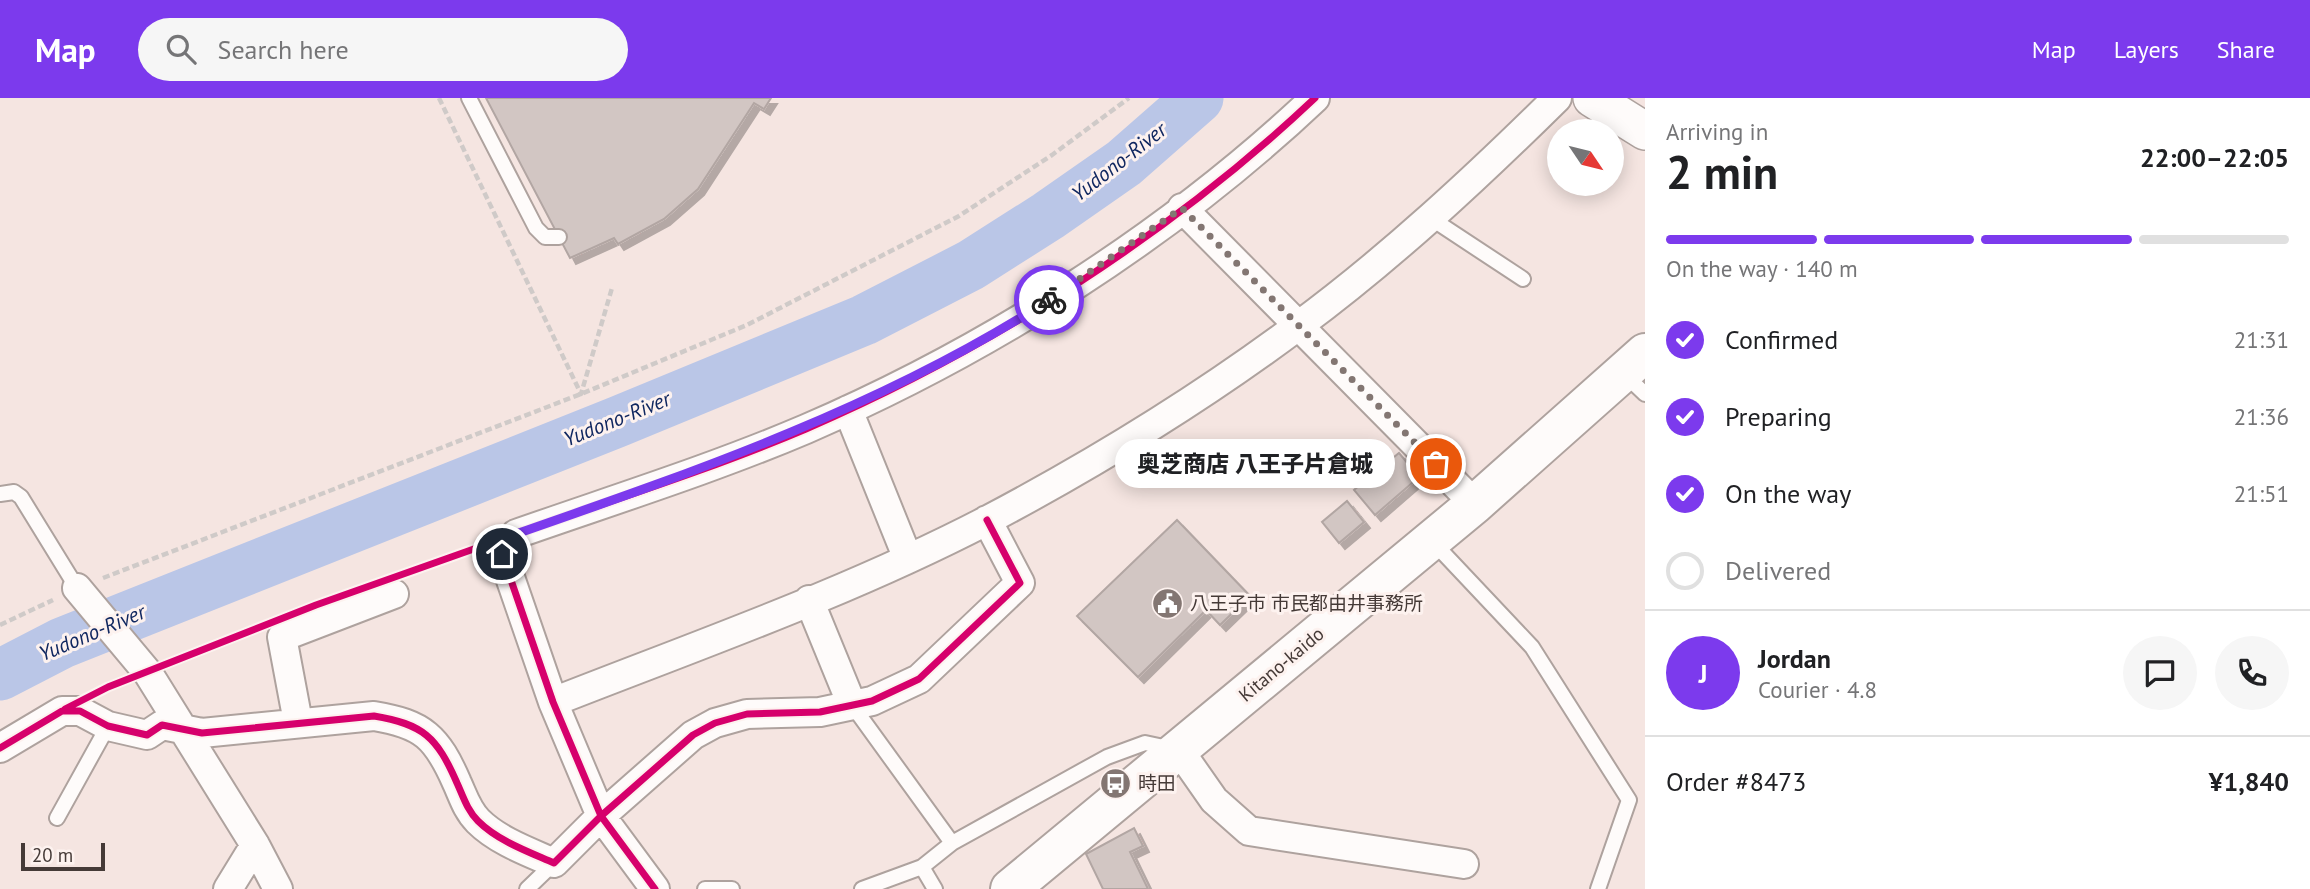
<!DOCTYPE html>
<html lang="en">
<head>
<meta charset="utf-8">
<style>
	:root { --surface:#fff; --page:#f6f6f6; --text:#202124; --muted:#757577; --line:#e0e0e0; --accent:#7c3aed }
	body { margin:0; font-family:"PT Sans","Noto Sans JP",sans-serif; background:var(--page); color:var(--text); height:100vh; display:flex; flex-direction:column; font-size:26px; white-space:nowrap }
	* { box-sizing:border-box; margin:0 }
	p { font-size:23px; color:var(--muted) }
	.icon { flex:none; width:38px; height:38px; fill:none; stroke:currentColor; stroke-width:2; stroke-linecap:round; stroke-linejoin:round }
	.map { position:relative; flex:1; overflow:hidden }
	.side { display:flex; flex-direction:column; background:var(--surface); width:665px }
	.side>* { flex:none }
	.needle { width:46px; rotate:125deg }
	.controls { position:absolute; left:1547px; top:21px; display:grid; gap:14px }
	.controls a { display:grid; place-items:center; width:77px; height:77px; border-radius:50%; background:var(--surface); box-shadow:0 4px 18px #0003; font-size:35px }
	.scale { position:absolute; left:21px; bottom:18px; width:84px; box-sizing:border-box; padding-left:7px; border:4px solid #453a37; border-top:0; font-size:19px; line-height:24px; white-space:nowrap; color:#453a37; -webkit-text-stroke:5px #fdf2ef; paint-order:stroke }
	.pin { position:absolute; display:grid; place-items:center; width:60px; height:60px; color:#fff; margin:-30px; border:4px solid #fff; border-radius:50%; box-shadow:0 2px 7px #0007 }
	.courier { position:absolute; display:grid; place-items:center; width:70px; height:70px; margin:-35px; border:5px solid #7c3aed; border-radius:50%; background:#fff; color:#222; box-shadow:0 2px 9px #0007 }
	.bubble { position:absolute; height:49px; border-radius:24px; background:var(--surface); box-shadow:0 4px 18px #0003; font-size:23px; font-weight:800; line-height:49px; text-align:center }
	.overview em { font-style:normal; font-weight:800 }
	.overview div { display:flex; flex-direction:column-reverse }
	.overview { display:flex; align-items:center; justify-content:space-between; height:119px; padding:0 21px }
	h1 { font-size:46px; font-weight:800; line-height:52px }
	.bar { display:grid; grid-template-columns:repeat(4,1fr); gap:10px 7px; align-content:center; height:84px; padding:0 21px }
	.bar i { height:9px; border-radius:5px; background:var(--line) }
	.bar .current { background:var(--accent) }
	.bar p { grid-column:span 4 }
	.line { display:flex; align-items:center; gap:18px; padding:0 21px; border-top:2px solid var(--line) }
	.line div { flex:1 }
	.round { display:grid; place-items:center; flex:none; width:74px; height:74px; border-radius:37px; background:var(--page) }
	ol { padding:0 21px; list-style:none }
	li { display:flex; align-items:center; gap:21px; height:77px }
	li p { margin-inline-start:auto }
	li .icon { padding:7px; border-radius:50%; background:var(--accent); color:#fff; stroke-width:4 }
	li:last-child { color:var(--muted) }
	li i { width:38px; height:38px; border:4px solid var(--line); border-radius:50% }
	header { display:flex; align-items:center; gap:42px; box-sizing:border-box; height:98px; padding:0 35px; background:var(--accent); color:#fff }
	header strong { font-size:33px }
	nav { display:flex; gap:38px; margin-inline-start:auto; font-size:24px }
	.search { width:490px; height:63px; background:var(--page); display:flex; align-items:center; gap:18px; box-sizing:border-box; padding:0 24px; border-radius:38px; color:var(--muted); font-size:26px }
	main { display:flex; flex:1; min-height:0 }
	.map>svg:first-child { display:block }
</style>
</head>
<body>
<header>
<strong>Map</strong>
<div class="search"><svg class="icon" aria-label="search" viewBox="0 0 24 24"><circle cx="10" cy="10" r="6"/><path d="M15 15l6 6"/></svg>Search here</div>
<nav><a>Map</a><a>Layers</a><a>Share</a></nav>
</header>
<main>
<div class="map">
<svg width="1645" height="791" viewBox="0 0 1645 791">
	<defs>
		<filter id="shadow"><feDropShadow dx="6" dy="6" stdDeviation="0" flood-color="#0004"/></filter>
	</defs>
	<rect width="100%" height="100%" fill="#f5e5e1"/>
	<g fill="none" stroke-linecap="round" stroke-linejoin="round">
		<path stroke="#bac6e7" stroke-width="51" d="M 0,577 L 62,545 L 617,324 L 864,222 L 971,167 L 1048,118 L 1124,65 L 1198,0"/>
	</g>
	<path fill="#d2c6c3" stroke="#b2a6a3" stroke-width="2" filter="url(#shadow)" d="M 486,0 L 771,0 L 764,11 L 754,5 L 698,91 L 664,121 L 618,146 L 614,140 L 570,160 Z
		M 1399,355 L 1419,379 L 1375,417 L 1354,392 Z
		M 1347,403 L 1364,424 L 1339,445 L 1322,424 Z
		M 1177,422 L 1250,498 L 1220,527 L 1206,512 L 1138,579 L 1077,518 Z
		M 1134,730 L 1143,748 L 1130,754 L 1148,791 L 1103,791 L 1086,756 Z"/>
	<g fill="none" stroke-linecap="round" stroke-linejoin="round">
		<defs>
			<path id="service" d="M 469,0 L 536,130 L 545,139 L 559,139
				M 1429,119 L 1523,181
				M 1623,275 L 1645,296
				M 0,396 L 14,394 L 21,399 L 77,490
				M 1432,443 L 1532,549 L 1629,702 L 1598,791
				M 852,607 L 952,745
				M 57,720 L 108,628
				M 922,769 L 935,791
				M 527,791 L 554,765
				M 705,791 L 732,791
				M 862,791 L 922,769 L 952,745 L 1107,659 L 1145,645 L 1173,651"/>
			<path id="minor" d="M 1182,110 L 1475,406
				M 848,312 L 908,461
				M 77,490 L 148,575 L 255,747 L 278,791
				M 809,502 L 852,607
				M 553,604 C 698,547 847,495 986,423 C 1094,366 1200,301 1298,228 C 1390,160 1476,80 1557,0
				M 298,624 L 282,539 L 394,496
				M 0,650 L 62,613 L 80,613 L 108,628 L 147,637 L 162,627 L 202,635 L 374,618 C 423,626 437,639 457,685 C 463,698 467,712 478,723 C 498,743 529,754 554,765 L 601,718 L 693,637 L 715,625 L 747,616 L 820,614 L 872,603 L 919,581 L 1020,485 L 987,422
				M 1179,652 L 1214,702 L 1249,733 L 1464,766
				M 228,791 L 255,747
				M 655,791 L 601,718 L 553,604 L 502,456 L 516,436 C 613,402 712,371 806,331 C 989,252 1170,137 1315,0"/>
			<path id="tertiary" d="M 1592,0 L 1645,33"/>
			<path id="secondary" d="M 1010,791 L 1475,406 L 1645,255"/>
		</defs>
		<use href="#service" stroke="#aea29e" stroke-width="18"/>
		<use href="#minor" stroke="#aea29e" stroke-width="32"/>
		<use href="#tertiary" stroke="#aea29e" stroke-width="40"/>
		<use href="#secondary" stroke="#aea29e" stroke-width="42"/>
		<path stroke="#cfcac8" stroke-width="4.5" stroke-dasharray="7 3.5" stroke-linecap="butt" d="M 439,0 L 581,296 L 612,190
			M 103,480 L 581,296 L 747,227 L 959,118 L 1052,57 L 1129,0
			M 0,527 L 53,502"/>
		<use href="#service" stroke="#fefbfa" stroke-width="14"/>
		<use href="#minor" stroke="#fefbfa" stroke-width="28"/>
		<use href="#tertiary" stroke="#fefbfa" stroke-width="37"/>
		<use href="#secondary" stroke="#fefbfa" stroke-width="38"/>
		<defs>
			<path id="cycleway" d="M 65,611 L 108,589 L 316,507 L 516,436
				M 0,650 L 62,613 L 80,613 L 108,628 L 147,637 L 162,627 L 202,635 L 374,618 C 423,626 437,639 457,685 C 463,698 467,712 478,723 C 498,743 529,754 554,765 L 601,718 L 693,637 L 715,625 L 747,616 L 820,614 L 872,603 L 919,581 L 1020,485 L 987,422
				M 655,791 L 601,718 L 553,604 L 502,456 L 516,436 C 613,402 712,371 806,331 C 989,252 1170,137 1315,0"/>
		</defs>
		<use href="#cycleway" stroke="#fdf2ef" stroke-width="11"/>
		<use href="#cycleway" stroke="#d6006c" stroke-width="7"/>
	</g>
	<g fill="none" stroke-linecap="round" stroke-linejoin="round">
		<path stroke="#837672" stroke-width="7" stroke-dasharray="0 12.6" d="M 1049,202 L 1182,110 L 1436,366"/>
		<path stroke="#7c3aed" stroke-width="9" d="M 502,456 L 516,436 C 700,372 884,308 1049,202"/>
	</g>
	<defs>
		<symbol id="civic-disc" viewBox="-11 -11 22 22"><circle r="9.5" fill="#837672" stroke="#fdf2ef"/><path d="M-.6-6.5H3V-4.5H.6V-3L4-1V1h2V6H-6V1h2V-1L-.6-3ZM-1.2 2.5V6h2.4V2.5Z" fill="#fff"/></symbol>
		<symbol id="bus-disc" viewBox="-11 -11 22 22"><circle r="9.5" fill="#837672" stroke="#fdf2ef"/><path d="M-5-6H5V4H4V6H2V4H-2V6H-4V4H-5ZM-3.5-4V0h7V-4ZM-3.5 1.2v1.5H-2V1.2ZM2 1.2v1.5H3.5V1.2Z" fill="#fff"/></symbol>
	</defs>
	<g fill-rule="evenodd">
		<use href="#civic-disc" x="1150" y="488" width="35" height="35"/>
		<use href="#bus-disc" x="1098" y="668" width="35" height="35"/>
	</g>
	<g text-anchor="middle" stroke-width="6" stroke-linejoin="round" paint-order="stroke">
		<g font-size="19" fill="#453a37" stroke="#fdf2ef" text-anchor="start">
			<text x="1190" y="512">八王子市 市民都由井事務所</text>
			<text x="1138" y="692">時田</text>
		</g>
		<g font-size="19" fill="#453a37" stroke="#fdf2ef">
			<text transform="translate(1281 566) rotate(-40)" y="7">Kitano-kaido</text>
		</g>
		<g font-size="21" font-style="italic" fill="#102760" stroke="#fdf2ef">
			<text transform="translate(1119 64) rotate(-38)" y="7">Yudono-River</text>
			<text transform="translate(617 321) rotate(-22)" y="7">Yudono-River</text>
			<text transform="translate(92 535) rotate(-23)" y="7">Yudono-River</text>
		</g>
	</g>
</svg>
<div class="controls">
<a><svg class="needle" viewBox="-14 -14 28 28"><path d="M0-13l5 13h-10z" fill="#e53935"/><path d="M0 13l5-13h-10z" fill="#757577"/></svg></a>
</div>
<div class="scale">20 m</div>
<div class="pin" style="left:1436px;top:366px;background:#ea580c"><svg class="icon" aria-label="bag" viewBox="0 0 24 24"><path d="M5 8h14l-1 12H6zM9 8a3 3 0 0 1 6 0"/></svg></div>
<div class="pin" style="left:502px;top:456px;background:#1f2937"><svg class="icon" aria-label="home" viewBox="0 0 24 24"><path d="M3 11l9-7 9 7M6 9v11h12V9"/></svg></div>
<div class="courier" style="left:1049px;top:202px"><svg class="icon" aria-label="bike" viewBox="0 0 24 24"><circle cx="6" cy="16" r="4"/><circle cx="18" cy="16" r="4"/><path d="M6 16l4-8h5l3 8M10 8l3 8H6M13 5h3"/></svg></div>
<div class="bubble" style="left:1115px;top:341px;width:280px">奥芝商店 八王子片倉城</div>
</div>
<section class="side">
<div class="overview"><div><h1>2 min</h1><p>Arriving in</p></div><em>22:00–22:05</em></div>
<div class="bar"><i class="current"></i><i class="current"></i><i class="current"></i><i></i><p>On the way · 140 m</p></div>
<ol>
<li><svg class="icon" aria-label="check" viewBox="0 0 24 24"><path d="M5 12l5 5 9-10"/></svg>Confirmed<p>21:31</p></li>
<li><svg class="icon" aria-label="check" viewBox="0 0 24 24"><path d="M5 12l5 5 9-10"/></svg>Preparing<p>21:36</p></li>
<li><svg class="icon" aria-label="check" viewBox="0 0 24 24"><path d="M5 12l5 5 9-10"/></svg>On the way<p>21:51</p></li>
<li><i></i>Delivered</li>
</ol>
<div class="line" style="height:126px"><b class="round" style="background:var(--accent);color:#fff">J</b><div><b>Jordan</b><p>Courier · 4.8</p></div><a class="round"><svg class="icon" aria-label="chat" viewBox="0 0 24 24"><path d="M4 5h16v11H9l-5 4z"/></svg></a><a class="round"><svg class="icon" aria-label="phone" viewBox="0 0 24 24"><path d="M5 4h4l2 5-3 2q2 4 5 5l2-3 5 2v4C11 20 4 13 5 4z"/></svg></a></div>
<div class="line" style="height:91px"><div>Order #8473</div><b>¥1,840</b></div>
</section>
</main>
</body>
</html>
